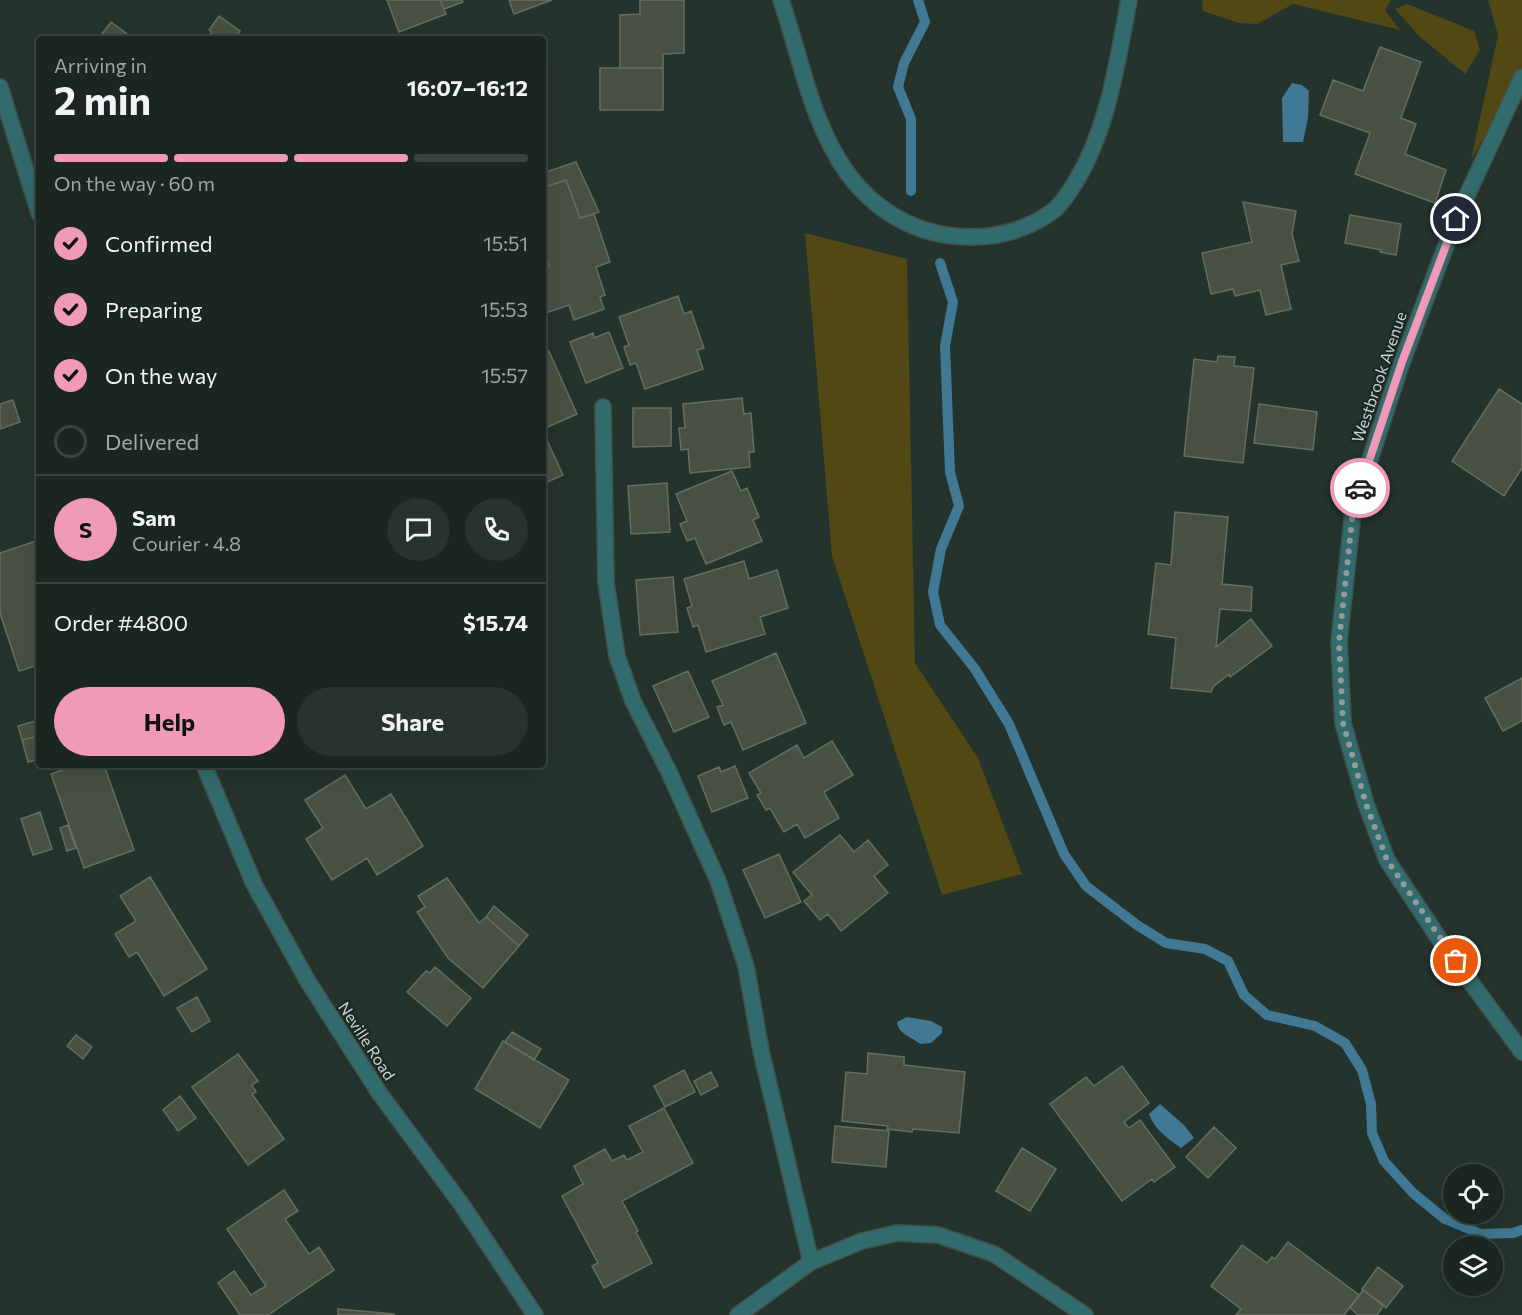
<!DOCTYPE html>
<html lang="en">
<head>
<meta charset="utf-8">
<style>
	:root { --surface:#1b2621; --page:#28322e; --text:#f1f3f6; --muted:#a0a5a5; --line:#39433f; --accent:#f09ab7 }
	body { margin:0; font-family:Commissioner,sans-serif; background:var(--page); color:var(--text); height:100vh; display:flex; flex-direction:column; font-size:22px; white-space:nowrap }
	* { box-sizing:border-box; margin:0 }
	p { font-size:20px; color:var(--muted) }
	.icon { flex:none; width:33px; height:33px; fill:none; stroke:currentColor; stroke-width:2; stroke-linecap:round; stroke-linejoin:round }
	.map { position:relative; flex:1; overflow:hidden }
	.sheet { position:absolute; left:36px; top:36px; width:510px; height:732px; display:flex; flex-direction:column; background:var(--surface); border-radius:6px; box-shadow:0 6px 24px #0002,0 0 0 2px var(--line) }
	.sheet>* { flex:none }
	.controls { position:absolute; left:1443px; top:1164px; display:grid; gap:12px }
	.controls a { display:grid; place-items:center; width:60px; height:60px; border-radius:50%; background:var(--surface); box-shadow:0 6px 24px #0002,0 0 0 2px var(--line); font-size:30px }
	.pin { position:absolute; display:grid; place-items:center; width:51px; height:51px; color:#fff; margin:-26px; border:3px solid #fff; border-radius:50%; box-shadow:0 2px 6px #0007 }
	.courier { position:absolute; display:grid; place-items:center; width:60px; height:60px; margin:-30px; border:4px solid #f09ab7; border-radius:50%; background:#fff; color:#222; box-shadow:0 2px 8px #0007 }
	.summary em { font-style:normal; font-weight:700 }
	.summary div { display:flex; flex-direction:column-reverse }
	.summary { display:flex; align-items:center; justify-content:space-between; height:102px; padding:0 18px }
	h1 { font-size:39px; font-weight:700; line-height:45px }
	.bar { display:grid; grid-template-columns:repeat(4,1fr); gap:9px 6px; align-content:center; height:72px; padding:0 18px }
	.bar i { height:8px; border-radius:4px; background:var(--line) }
	.bar .selected { background:var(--accent) }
	.bar p { grid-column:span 4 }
	.line { display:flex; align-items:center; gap:15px; padding:0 18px; border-top:2px solid var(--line) }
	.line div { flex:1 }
	.round { display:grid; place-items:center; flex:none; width:63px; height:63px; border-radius:32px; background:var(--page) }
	ol { padding:0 18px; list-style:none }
	li { display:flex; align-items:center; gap:18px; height:66px }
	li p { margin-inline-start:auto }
	li .icon { padding:6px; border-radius:50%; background:var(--accent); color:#111; stroke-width:4 }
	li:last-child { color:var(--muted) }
	li i { width:33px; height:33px; border:3px solid var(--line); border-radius:50% }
	.button { display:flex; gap:12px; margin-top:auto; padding:12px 18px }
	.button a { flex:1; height:69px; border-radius:36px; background:var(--accent); color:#111; font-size:24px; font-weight:700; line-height:69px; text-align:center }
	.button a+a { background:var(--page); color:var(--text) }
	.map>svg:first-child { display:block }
</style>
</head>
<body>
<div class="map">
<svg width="1522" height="1315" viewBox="0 0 1522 1315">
	<rect width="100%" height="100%" fill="#24332c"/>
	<path fill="#524814" d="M 1202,0 L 1391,0 L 1385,10 L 1400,30 L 1293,4 L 1257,24 L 1239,23 L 1203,11 Z
		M 1488,0 L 1522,0 L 1522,71 L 1471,160 L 1498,35 Z
		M 1407,4 L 1474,31 L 1480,50 L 1465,74 L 1419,36 L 1395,9 Z
		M 805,233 L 907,259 L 915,663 L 978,758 L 1022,874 L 942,895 L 832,556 Z"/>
	<path fill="#417894" d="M 1292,83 L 1302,85 L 1309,91 L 1308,118 L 1303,142 L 1283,142 L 1282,98 Z
		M 907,1017 L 931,1021 L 942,1027 L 942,1033 L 931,1043 L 920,1044 C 912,1037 898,1034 897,1022 Z
		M 1160,1104 L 1184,1125 L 1194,1138 L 1181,1148 C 1167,1138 1155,1130 1149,1114 Z"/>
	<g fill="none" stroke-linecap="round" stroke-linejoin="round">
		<path stroke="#417894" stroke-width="10" d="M 911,191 L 911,119 L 898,87 L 904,63 L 925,22 L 918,0
			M 940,263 L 953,302 L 945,346 L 950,472 L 959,506 L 941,549 L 933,592 L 940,625 L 975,669 L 1009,724 L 1064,854 L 1086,886 L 1137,925 L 1166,943 L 1205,949 L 1228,961 L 1244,995 L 1267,1015 L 1315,1026 L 1345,1043 L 1362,1070 L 1371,1104 L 1372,1133 L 1384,1161 L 1413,1193 L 1445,1219 L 1481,1234 L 1513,1233 L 1522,1230"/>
	</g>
	<path fill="#485043" stroke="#656d5f" stroke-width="1.5" d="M 387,0 L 440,0 L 446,14 L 399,32 Z
		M 440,0 L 462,0 L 463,2 L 444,9 Z
		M 509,0 L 552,0 L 514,14 Z
		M 640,0 L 684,0 L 684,53 L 663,54 L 663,68 L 620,68 L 620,15 L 640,14 Z
		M 219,16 L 240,31 L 234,39 L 206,39 L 212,32 L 209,30 Z
		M 111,22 L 134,39 L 98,39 Z
		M 1380,47 L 1421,62 L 1401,118 L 1416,124 L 1405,154 L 1446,170 L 1435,203 L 1355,174 L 1370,133 L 1320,115 L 1333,80 L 1363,91 Z
		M 600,68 L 663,68 L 663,110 L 600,110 Z
		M 576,162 L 599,212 L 580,218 L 566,180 L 543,188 L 543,173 Z
		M 566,180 L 580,218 L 594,214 L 610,262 L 596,267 L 605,295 L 600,297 L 604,309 L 574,320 L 569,305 L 543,314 L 543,268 L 549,266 L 543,247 L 543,188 Z
		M 1243,202 L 1296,211 L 1292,234 L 1299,261 L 1281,265 L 1291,309 L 1266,315 L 1260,290 L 1235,296 L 1233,289 L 1211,294 L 1202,253 L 1252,242 Z
		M 1350,215 L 1401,224 L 1396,255 L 1380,252 L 1381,250 L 1345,243 Z
		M 678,296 L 684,314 L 691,311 L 704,348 L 697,350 L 703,369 L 645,389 L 636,363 L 630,365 L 624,347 L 629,345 L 619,317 Z
		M 609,332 L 623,368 L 586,383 L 570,342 L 593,333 L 594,338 Z
		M 549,351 L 577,414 L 543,429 L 543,354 Z
		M 1218,356 L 1235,357 L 1234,366 L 1254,368 L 1243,463 L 1184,456 L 1194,359 L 1217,362 Z
		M 1499,389 L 1522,404 L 1522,468 L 1504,496 L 1452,461 Z
		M 742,398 L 744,414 L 751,413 L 754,452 L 749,452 L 750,467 L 690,473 L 688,449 L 681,450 L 679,428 L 685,428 L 683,404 Z
		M 13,400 L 20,422 L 0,429 L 0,404 Z
		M 1259,404 L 1317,412 L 1313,450 L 1254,443 Z
		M 633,408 L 671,408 L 671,446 L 633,447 Z
		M 546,438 L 563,475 L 543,484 L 543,439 Z
		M 732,471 L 741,491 L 747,488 L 759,517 L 753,520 L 762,541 L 706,564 L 695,538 L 687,541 L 680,524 L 687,521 L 676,494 Z
		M 667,483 L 670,532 L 631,534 L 628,486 Z
		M 1175,512 L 1228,517 L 1222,584 L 1252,587 L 1251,611 L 1220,609 L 1216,647 L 1251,619 L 1272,646 L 1230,677 L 1229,674 L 1213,687 L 1211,692 L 1171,688 L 1176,638 L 1148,634 L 1156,563 L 1171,565 Z
		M 36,541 L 39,550 L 39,665 L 19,671 L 0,613 L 0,553 Z
		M 744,561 L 749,579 L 777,570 L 788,608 L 760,617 L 765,634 L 706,652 L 698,625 L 693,627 L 687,608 L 692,606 L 684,579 Z
		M 673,577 L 678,632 L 640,635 L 636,580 Z
		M 776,653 L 806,723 L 743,750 L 731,722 L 724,725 L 717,707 L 723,705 L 712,681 Z
		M 688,671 L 709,717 L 674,732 L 653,686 Z
		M 1522,678 L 1522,721 L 1503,731 L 1485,698 Z
		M 38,720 L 39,736 L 22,740 L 18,726 Z
		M 39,736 L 39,759 L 28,762 L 22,740 Z
		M 832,741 L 853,775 L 824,792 L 839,818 L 805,838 L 797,824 L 784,832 L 770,808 L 766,810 L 757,795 L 761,793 L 749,773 L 797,745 L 804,758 Z
		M 76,765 L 104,765 L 134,850 L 84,868 L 51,774 Z
		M 735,766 L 748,798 L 712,812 L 698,776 L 719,767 L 721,772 Z
		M 345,775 L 366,809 L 391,794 L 423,846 L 377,875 L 367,858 L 332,880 L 306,839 L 323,828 L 305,800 Z
		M 40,812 L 52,849 L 33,855 L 21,819 Z
		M 68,825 L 76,848 L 67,851 L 60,828 Z
		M 840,835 L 854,852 L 868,840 L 888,865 L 874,876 L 888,893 L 841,931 L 828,914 L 820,920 L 804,901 L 812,895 L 793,872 Z
		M 779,854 L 801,902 L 765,918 L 743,870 Z
		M 150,877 L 207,969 L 164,996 L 137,952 L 129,957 L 115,934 L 136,921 L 120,896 Z
		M 447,878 L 479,923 L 486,917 L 519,946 L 483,988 L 448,958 L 417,912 L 425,907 L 418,896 Z
		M 494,906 L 528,935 L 519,946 L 486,917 Z
		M 435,967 L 471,998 L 447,1026 L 407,992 L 426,971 L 430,973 Z
		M 197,997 L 210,1021 L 192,1032 L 177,1008 Z
		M 512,1032 L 541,1049 L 534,1060 L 505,1042 Z
		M 76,1035 L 92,1047 L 83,1059 L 67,1046 Z
		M 503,1041 L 569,1080 L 540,1128 L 475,1089 Z
		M 868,1053 L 904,1057 L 904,1065 L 965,1072 L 959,1133 L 913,1129 L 912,1132 L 887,1129 L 888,1126 L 842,1121 L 846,1072 L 867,1074 Z
		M 238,1054 L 258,1081 L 252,1085 L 256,1092 L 252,1094 L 284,1139 L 248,1165 L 192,1087 Z
		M 1122,1066 L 1149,1103 L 1124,1122 L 1129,1128 L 1140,1120 L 1175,1167 L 1154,1182 L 1152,1179 L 1122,1201 L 1050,1104 L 1086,1077 L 1094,1086 Z
		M 684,1070 L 695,1092 L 665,1107 L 654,1086 Z
		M 711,1072 L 718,1086 L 701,1095 L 694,1081 Z
		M 180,1096 L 196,1118 L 178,1131 L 163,1110 Z
		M 664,1108 L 693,1163 L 622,1201 L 638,1231 L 636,1232 L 652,1263 L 604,1288 L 592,1266 L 598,1263 L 562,1196 L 583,1184 L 574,1166 L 605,1149 L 612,1161 L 624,1155 L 627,1160 L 643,1152 L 629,1126 Z
		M 835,1126 L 889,1131 L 886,1167 L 832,1162 Z
		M 1214,1127 L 1236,1148 L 1208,1178 L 1186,1157 Z
		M 1022,1148 L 1056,1169 L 1030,1211 L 996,1191 Z
		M 284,1190 L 298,1211 L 285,1219 L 309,1254 L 319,1247 L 334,1270 L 268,1315 L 240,1315 L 218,1283 L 234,1271 L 251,1295 L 266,1286 L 227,1229 Z
		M 1288,1242 L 1359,1295 L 1344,1315 L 1236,1315 L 1241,1309 L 1211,1286 L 1242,1245 L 1267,1263 L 1272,1257 L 1275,1259 Z
		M 1378,1267 L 1403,1286 L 1386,1308 L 1362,1289 Z
		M 1363,1290 L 1384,1305 L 1377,1315 L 1358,1315 L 1350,1308 Z
		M 338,1309 L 394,1314 L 394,1315 L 338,1315 Z"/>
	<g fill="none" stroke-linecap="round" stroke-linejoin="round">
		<defs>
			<path id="minor" d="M 781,0 C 801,58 811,123 848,174 C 873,208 911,232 954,236 C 990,240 1024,232 1053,211 C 1061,205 1068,194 1073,186 C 1108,131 1117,63 1129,0
				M 0,87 L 39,213
				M 603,407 L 606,582 L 617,656 L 633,701 L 669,772 L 718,881 L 746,966 L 761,1051 L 811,1262
				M 204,765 L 254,884 L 307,980 L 380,1094 L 462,1205 L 535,1315"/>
			<path id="tertiary" d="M 1522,77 L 1456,219 L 1402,362 L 1353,511 L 1339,642 L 1343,723 L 1366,804 L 1387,860 L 1442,943 L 1522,1052
				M 738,1315 L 811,1262 L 862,1241 L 897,1233 L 938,1235 L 994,1254 L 1085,1315"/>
		</defs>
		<use href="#minor" stroke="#42504a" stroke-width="18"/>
		<use href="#tertiary" stroke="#42504a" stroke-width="18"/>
		<use href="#minor" stroke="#326b6d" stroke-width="15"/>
		<use href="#tertiary" stroke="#326b6d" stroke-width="15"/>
	</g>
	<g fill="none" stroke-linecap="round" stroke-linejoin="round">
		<path stroke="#919c97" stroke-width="6" stroke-dasharray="0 10.8" d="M 1360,488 L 1353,511 L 1339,642 L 1343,723 L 1366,804 L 1387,860 L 1456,961"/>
		<path stroke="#f09ab7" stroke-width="8" d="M 1360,488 L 1402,362 L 1456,219"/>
	</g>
	<g text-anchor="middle" stroke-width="4.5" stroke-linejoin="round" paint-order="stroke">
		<g font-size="16" fill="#ccd5d0" stroke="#1a2923">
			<text transform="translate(1379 377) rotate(-71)" y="6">Westbrook Avenue</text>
			<text transform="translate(367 1041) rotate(57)" y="6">Neville Road</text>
		</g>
	</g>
</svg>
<div class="controls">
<a><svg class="icon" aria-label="locate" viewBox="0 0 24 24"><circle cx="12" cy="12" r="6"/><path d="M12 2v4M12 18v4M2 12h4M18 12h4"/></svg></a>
<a><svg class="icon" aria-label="layers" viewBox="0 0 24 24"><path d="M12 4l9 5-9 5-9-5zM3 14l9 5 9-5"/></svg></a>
</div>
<div class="pin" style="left:1456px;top:961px;background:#ea580c"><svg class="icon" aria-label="bag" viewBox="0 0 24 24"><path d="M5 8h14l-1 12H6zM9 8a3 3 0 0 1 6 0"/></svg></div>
<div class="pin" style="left:1456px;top:219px;background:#1f2937"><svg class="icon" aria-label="home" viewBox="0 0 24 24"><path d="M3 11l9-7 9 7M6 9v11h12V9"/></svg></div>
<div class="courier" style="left:1360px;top:488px"><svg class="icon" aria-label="car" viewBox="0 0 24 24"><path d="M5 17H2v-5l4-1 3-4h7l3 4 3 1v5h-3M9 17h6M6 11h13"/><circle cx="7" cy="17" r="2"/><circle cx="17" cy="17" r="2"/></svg></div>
<section class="sheet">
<div class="summary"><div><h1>2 min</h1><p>Arriving in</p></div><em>16:07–16:12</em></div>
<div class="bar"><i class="selected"></i><i class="selected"></i><i class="selected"></i><i></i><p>On the way · 60 m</p></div>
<ol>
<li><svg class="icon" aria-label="check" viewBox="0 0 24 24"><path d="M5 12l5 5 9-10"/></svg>Confirmed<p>15:51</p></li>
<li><svg class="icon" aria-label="check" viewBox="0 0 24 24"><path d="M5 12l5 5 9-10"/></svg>Preparing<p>15:53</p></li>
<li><svg class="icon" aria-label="check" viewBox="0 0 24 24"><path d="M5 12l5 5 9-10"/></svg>On the way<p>15:57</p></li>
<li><i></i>Delivered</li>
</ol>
<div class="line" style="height:108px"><b class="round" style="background:var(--accent);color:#111">S</b><div><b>Sam</b><p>Courier · 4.8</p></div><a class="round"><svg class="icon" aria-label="chat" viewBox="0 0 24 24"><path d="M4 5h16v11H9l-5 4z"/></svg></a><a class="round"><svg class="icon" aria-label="phone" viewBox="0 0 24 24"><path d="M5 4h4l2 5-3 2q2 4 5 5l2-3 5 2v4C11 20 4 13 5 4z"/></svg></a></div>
<div class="line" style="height:78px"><div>Order #4800</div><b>$15.74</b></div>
<div class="button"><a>Help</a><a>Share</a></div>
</section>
</div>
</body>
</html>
